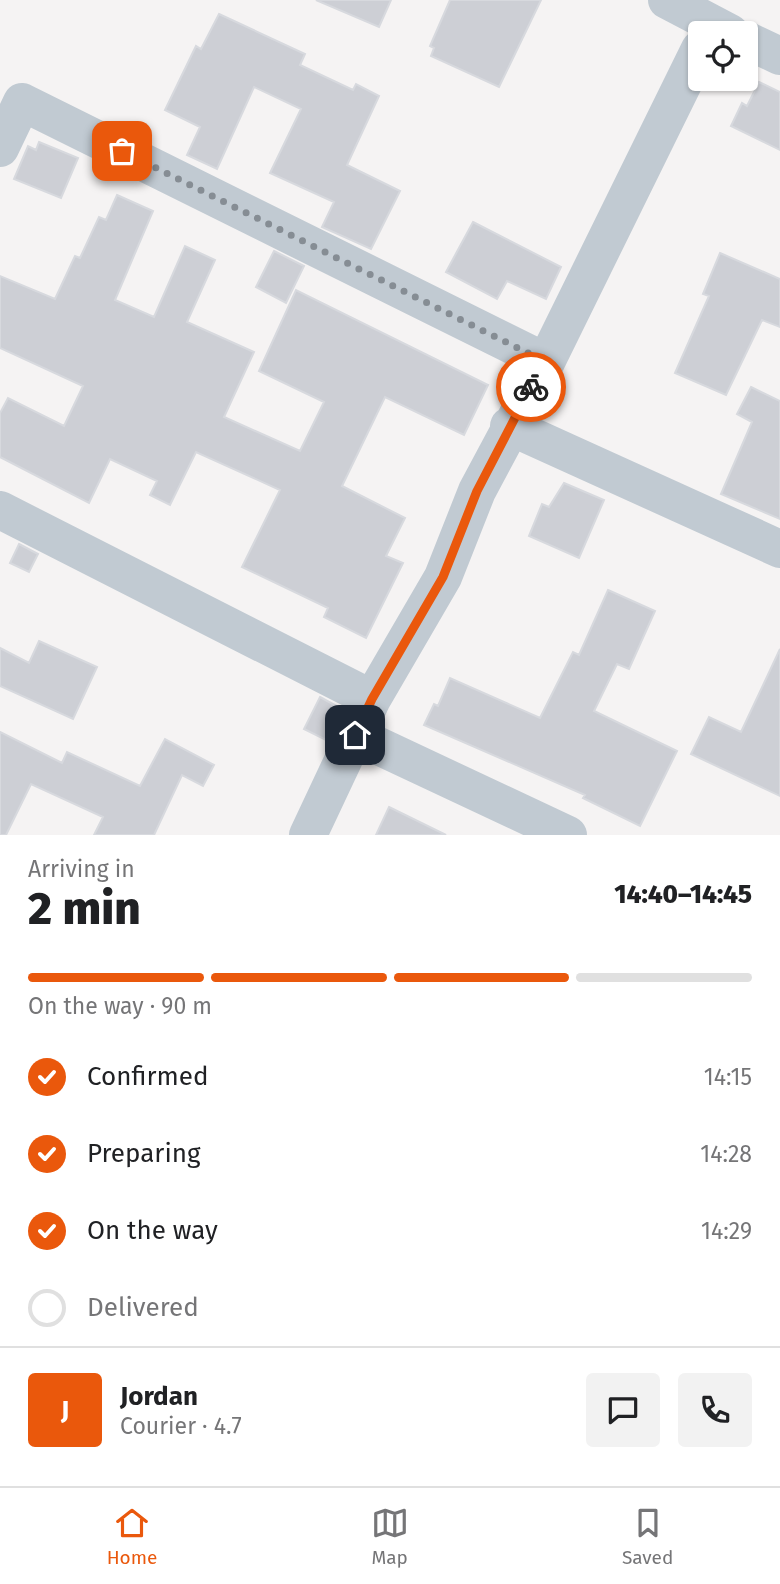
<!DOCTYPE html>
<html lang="en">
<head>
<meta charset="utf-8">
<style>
	:root { --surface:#fff; --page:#f2f2f2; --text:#202124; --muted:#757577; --line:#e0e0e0; --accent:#ea580c }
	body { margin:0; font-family:"Fira Sans",sans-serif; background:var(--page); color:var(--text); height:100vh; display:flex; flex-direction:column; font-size:26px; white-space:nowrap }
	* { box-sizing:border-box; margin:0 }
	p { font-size:23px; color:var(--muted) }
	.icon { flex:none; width:38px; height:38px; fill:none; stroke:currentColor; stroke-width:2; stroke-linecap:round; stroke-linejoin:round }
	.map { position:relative; height:835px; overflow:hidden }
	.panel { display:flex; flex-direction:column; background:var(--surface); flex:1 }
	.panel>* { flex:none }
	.fabs { position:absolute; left:688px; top:21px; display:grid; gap:14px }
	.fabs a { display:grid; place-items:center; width:70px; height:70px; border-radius:7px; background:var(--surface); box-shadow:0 2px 5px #0004; font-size:35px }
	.pin { position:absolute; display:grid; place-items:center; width:60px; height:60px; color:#fff; margin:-30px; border-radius:14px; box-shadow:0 4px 10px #0006 }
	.courier { position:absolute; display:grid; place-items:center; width:70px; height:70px; margin:-35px; border:5px solid #ea580c; border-radius:50%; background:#fff; color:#222; box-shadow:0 2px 9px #0007 }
	.summary em { font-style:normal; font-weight:800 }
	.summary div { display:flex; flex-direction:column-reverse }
	.summary { display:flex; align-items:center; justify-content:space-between; height:119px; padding:0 28px }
	h1 { font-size:46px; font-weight:800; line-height:52px }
	.bar { display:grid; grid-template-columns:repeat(4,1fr); gap:10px 7px; align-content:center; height:84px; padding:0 28px }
	.bar i { height:9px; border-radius:5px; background:var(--line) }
	.bar .on { background:var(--accent) }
	.bar p { grid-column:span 4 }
	.line { display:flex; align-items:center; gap:18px; padding:0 28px; border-top:2px solid var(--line) }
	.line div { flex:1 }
	.round { display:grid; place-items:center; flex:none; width:74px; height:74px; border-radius:7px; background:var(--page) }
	ol { padding:0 28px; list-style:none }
	li { display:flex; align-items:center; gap:21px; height:77px }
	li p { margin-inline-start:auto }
	li .icon { padding:7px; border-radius:50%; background:var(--accent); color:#fff; stroke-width:4 }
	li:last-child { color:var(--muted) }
	li i { width:38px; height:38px; border:4px solid var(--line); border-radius:50% }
	.tabs { display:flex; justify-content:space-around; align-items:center; height:98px; border-top:2px solid var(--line); background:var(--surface); font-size:19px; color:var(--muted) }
	.tabs a { display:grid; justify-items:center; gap:4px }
	.tabs .on { color:var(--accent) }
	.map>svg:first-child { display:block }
</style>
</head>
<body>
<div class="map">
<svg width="780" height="835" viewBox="0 0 780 835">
	<rect width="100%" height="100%" fill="#f5f3f3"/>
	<path fill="#cdcfd5" stroke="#d7d9de" stroke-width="2" d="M 316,0 L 391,0 L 379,27 Z
		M 450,0 L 541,0 L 499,87 L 431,56 L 434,48 L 430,46 Z
		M 219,14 L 305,54 L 300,65 L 353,90 L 356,84 L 379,96 L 347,165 L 400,191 L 371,249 L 322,227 L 334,202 L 270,173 L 301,109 L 254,87 L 217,169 L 187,155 L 200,127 L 165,110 L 196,46 L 201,49 Z
		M 759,82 L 780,92 L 780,150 L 731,126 L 742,103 L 747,106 Z
		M 39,142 L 78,158 L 61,198 L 14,179 L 28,146 L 36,150 Z
		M 117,195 L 153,211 L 115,300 L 154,317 L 185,246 L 215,260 L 187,322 L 254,352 L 224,417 L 300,451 L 324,402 L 259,371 L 296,290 L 488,385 L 464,435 L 385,397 L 342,486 L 405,518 L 386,556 L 403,563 L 366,638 L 324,617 L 328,608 L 242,567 L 280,490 L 196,452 L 170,505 L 150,495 L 157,481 L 110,459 L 89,503 L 0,457 L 0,413 L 8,398 L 64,426 L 83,386 L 0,348 L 0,276 L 55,299 L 75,256 L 80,258 L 99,217 L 106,220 Z
		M 473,222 L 561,267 L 546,299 L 507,281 L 497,299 L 446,272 Z
		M 274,251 L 304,266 L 286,303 L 256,287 Z
		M 720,253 L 780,279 L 780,327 L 762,320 L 726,395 L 675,373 L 709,296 L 703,294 Z
		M 751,387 L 780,401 L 780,519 L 721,494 L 752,422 L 737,414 Z
		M 564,483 L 604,500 L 579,558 L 529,536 L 542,504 L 549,507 Z
		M 19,544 L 38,554 L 29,572 L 10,563 Z
		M 608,590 L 655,611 L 629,669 L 617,664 L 594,711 L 677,751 L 640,826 L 583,798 L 585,795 L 424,725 L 434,704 L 438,706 L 450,678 L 540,718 L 573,652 L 579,655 Z
		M 39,641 L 97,667 L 73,719 L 0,686 L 0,648 L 29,663 Z
		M 780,649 L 780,796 L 691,754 L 709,717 L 741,732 Z
		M 320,697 L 342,709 L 326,740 L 304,729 Z
		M 0,732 L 62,763 L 67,752 L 140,786 L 165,739 L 214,765 L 203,786 L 182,775 L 154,835 L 94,835 L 103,817 L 31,784 L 6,835 L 0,835 Z
		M 389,807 L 446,835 L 376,835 Z"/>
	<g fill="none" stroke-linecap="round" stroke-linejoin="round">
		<path stroke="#c1cad2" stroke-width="38" d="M 667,0 L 730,33
			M 746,40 L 780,56
			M 0,148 L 22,102 L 546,362
			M 509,426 L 780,549
			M 0,510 L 372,699
			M 355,735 L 568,835
			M 308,835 L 372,699 L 443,577 L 477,491 L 546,362 L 700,49"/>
	</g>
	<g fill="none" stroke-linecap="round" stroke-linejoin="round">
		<path stroke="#868d94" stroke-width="7" stroke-dasharray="0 12.6" d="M 122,151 L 546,362 L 531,387"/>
		<path stroke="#ea580c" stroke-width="9" d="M 355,735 L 372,699 L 443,577 L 477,491 L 531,387"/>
	</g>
</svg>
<div class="fabs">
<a><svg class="icon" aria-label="locate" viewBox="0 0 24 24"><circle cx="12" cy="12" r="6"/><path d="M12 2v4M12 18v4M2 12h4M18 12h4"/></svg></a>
</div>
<div class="pin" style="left:122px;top:151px;background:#ea580c"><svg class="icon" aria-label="bag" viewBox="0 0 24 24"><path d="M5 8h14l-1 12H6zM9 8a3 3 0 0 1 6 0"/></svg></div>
<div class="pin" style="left:355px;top:735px;background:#1f2937"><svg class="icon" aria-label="home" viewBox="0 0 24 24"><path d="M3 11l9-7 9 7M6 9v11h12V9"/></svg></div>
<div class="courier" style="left:531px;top:387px"><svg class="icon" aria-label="bike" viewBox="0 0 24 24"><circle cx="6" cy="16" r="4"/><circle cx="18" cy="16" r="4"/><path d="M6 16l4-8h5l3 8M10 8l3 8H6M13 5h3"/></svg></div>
</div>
<section class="panel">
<div class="summary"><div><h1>2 min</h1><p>Arriving in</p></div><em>14:40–14:45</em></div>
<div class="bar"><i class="on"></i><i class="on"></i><i class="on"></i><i></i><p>On the way · 90 m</p></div>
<ol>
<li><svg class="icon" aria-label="check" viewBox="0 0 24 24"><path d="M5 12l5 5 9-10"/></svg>Confirmed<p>14:15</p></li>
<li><svg class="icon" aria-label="check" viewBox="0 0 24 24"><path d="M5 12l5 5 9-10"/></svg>Preparing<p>14:28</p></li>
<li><svg class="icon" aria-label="check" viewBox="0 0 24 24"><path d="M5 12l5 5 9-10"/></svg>On the way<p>14:29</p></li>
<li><i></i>Delivered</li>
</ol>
<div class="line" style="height:126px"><b class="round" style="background:var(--accent);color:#fff">J</b><div><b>Jordan</b><p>Courier · 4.7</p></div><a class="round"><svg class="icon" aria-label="chat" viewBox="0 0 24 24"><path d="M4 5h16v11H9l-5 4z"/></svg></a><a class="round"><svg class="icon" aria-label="phone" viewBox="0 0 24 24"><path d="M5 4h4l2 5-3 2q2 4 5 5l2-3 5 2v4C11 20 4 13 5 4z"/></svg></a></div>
</section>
<nav class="tabs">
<a class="on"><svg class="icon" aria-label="home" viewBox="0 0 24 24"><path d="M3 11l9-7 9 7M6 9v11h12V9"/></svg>Home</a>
<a><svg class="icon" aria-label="map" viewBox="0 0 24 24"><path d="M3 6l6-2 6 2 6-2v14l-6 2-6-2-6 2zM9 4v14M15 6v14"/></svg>Map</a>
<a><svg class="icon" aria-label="saved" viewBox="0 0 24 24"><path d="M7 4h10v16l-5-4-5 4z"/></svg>Saved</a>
</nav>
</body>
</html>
